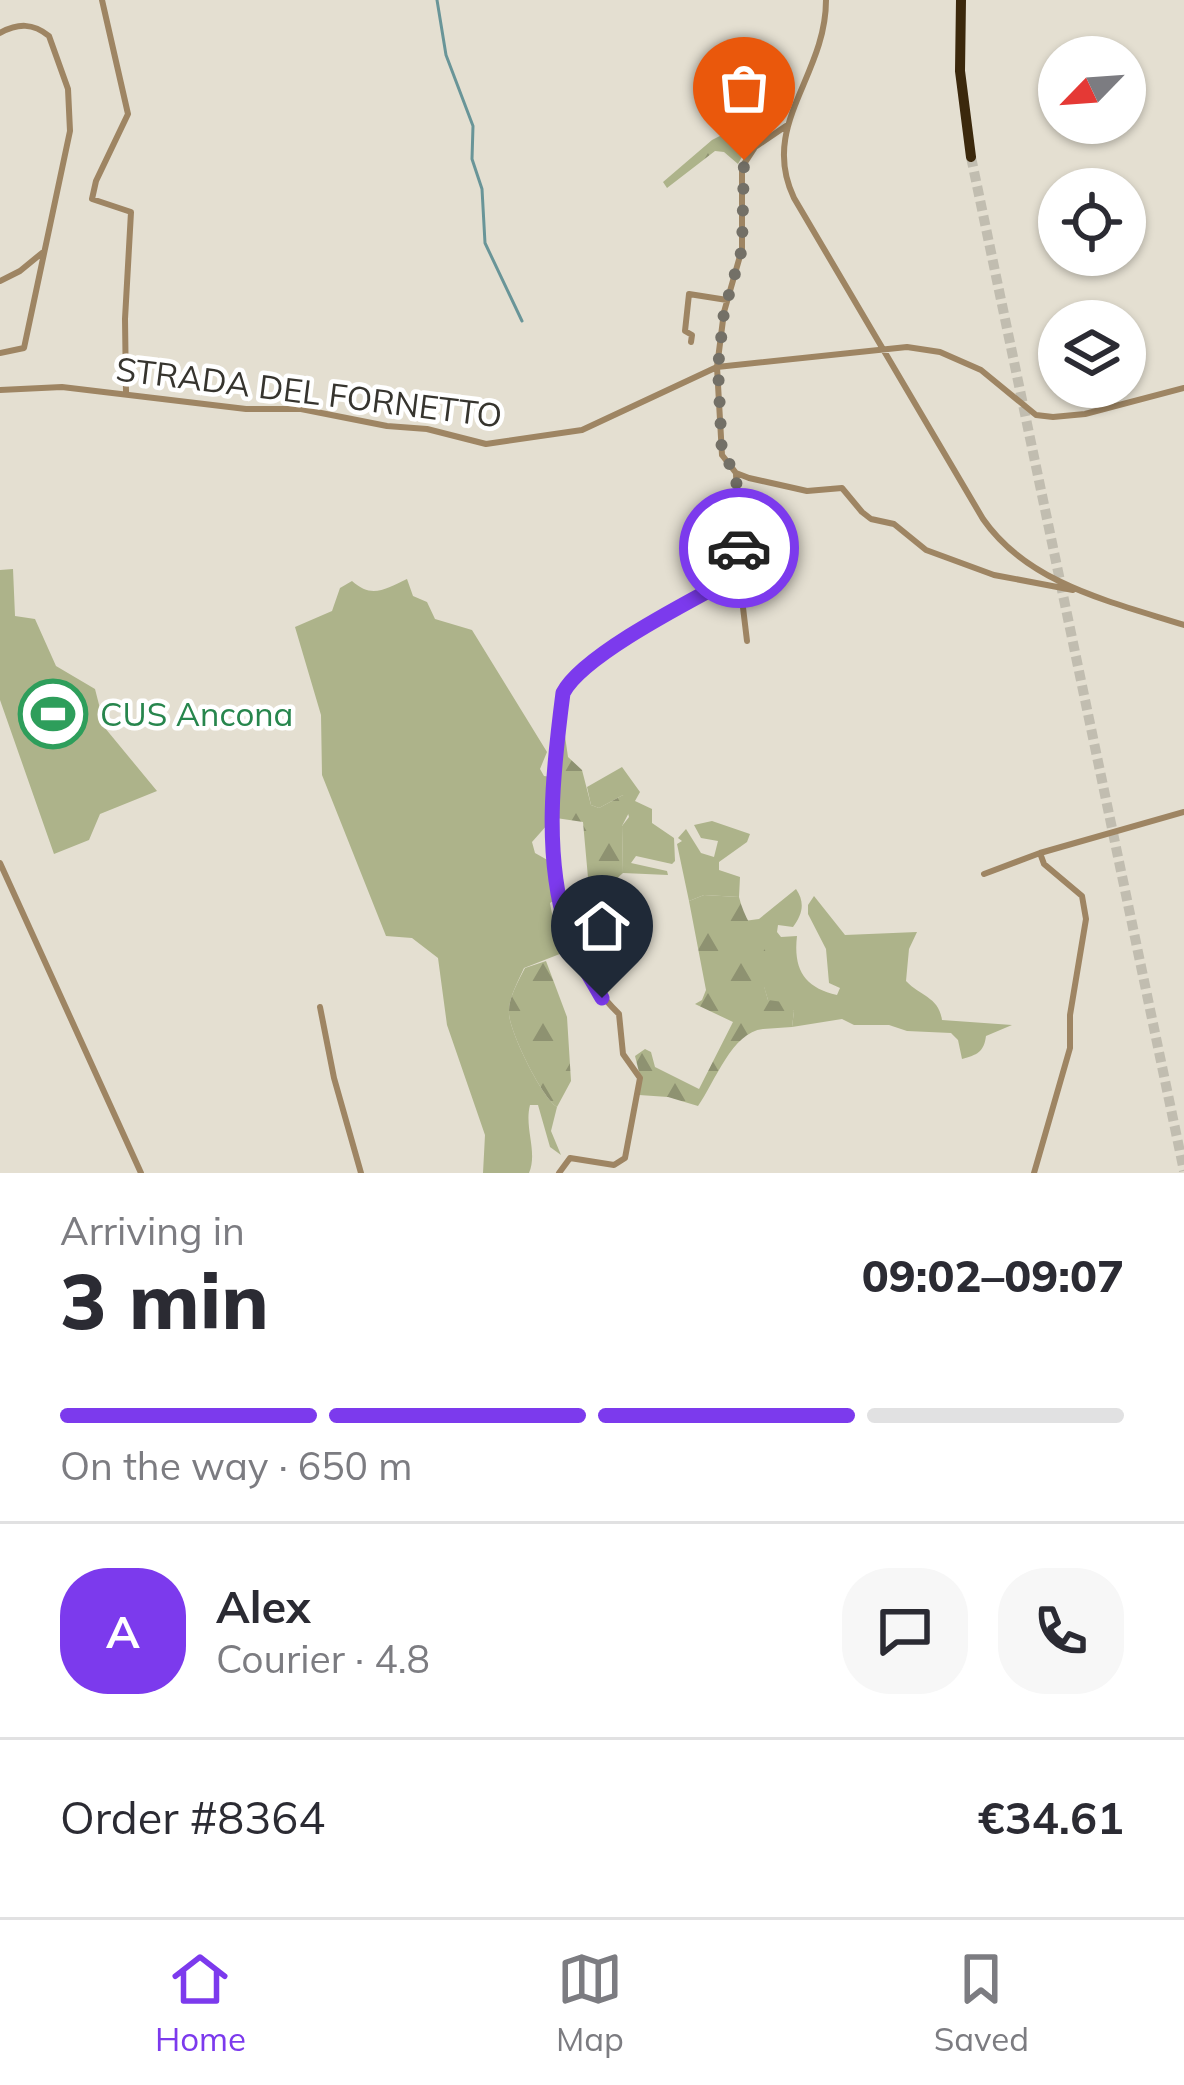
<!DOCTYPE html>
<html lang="en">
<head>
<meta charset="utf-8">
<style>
	:root { --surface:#fff; --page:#f7f7f7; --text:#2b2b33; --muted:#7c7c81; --line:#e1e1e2; --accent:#7c3aed }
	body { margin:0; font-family:Mulish,sans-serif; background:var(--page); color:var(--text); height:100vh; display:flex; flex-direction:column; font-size:45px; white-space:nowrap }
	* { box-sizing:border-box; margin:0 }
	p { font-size:39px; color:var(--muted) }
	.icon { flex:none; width:66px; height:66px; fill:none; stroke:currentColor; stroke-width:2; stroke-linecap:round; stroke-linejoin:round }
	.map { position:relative; height:1173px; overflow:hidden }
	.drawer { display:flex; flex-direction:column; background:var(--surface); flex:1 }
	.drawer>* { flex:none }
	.needle { width:78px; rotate:245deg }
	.tools { position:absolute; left:1038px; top:36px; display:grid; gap:24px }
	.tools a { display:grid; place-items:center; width:108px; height:108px; border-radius:50%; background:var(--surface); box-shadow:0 3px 9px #0004; font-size:60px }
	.pin { position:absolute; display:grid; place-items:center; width:102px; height:102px; color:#fff; margin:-123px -51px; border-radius:50% 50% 50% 0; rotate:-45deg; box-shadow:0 0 12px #0007 }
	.pin .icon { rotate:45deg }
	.courier { position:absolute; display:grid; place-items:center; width:120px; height:120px; margin:-60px; border:9px solid #7c3aed; border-radius:50%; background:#fff; color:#222; box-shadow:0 3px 15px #0007 }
	.headline em { font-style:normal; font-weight:800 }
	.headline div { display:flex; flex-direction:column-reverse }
	.headline { display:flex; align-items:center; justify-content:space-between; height:204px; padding:0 60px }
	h1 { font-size:78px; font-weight:800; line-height:90px }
	.bar { display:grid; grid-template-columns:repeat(4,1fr); gap:18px 12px; align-content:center; height:144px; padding:0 60px }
	.bar i { height:15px; border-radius:9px; background:var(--line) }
	.bar .selected { background:var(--accent) }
	.bar p { grid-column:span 4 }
	.line { display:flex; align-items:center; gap:30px; padding:0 60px; border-top:3px solid var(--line) }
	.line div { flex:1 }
	.round { display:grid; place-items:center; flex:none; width:126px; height:126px; border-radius:48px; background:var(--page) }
	.tabs { display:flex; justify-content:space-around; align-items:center; height:168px; border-top:3px solid var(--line); background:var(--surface); font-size:33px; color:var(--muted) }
	.tabs a { display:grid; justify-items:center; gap:6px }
	.tabs .selected { color:var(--accent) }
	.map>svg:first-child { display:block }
</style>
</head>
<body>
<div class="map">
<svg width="1184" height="1173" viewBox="0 0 1184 1173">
	<defs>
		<pattern id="forest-firs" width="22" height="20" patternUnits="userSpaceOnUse" patternTransform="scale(3)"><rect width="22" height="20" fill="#adb38a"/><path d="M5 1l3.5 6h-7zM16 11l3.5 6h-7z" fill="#8e9271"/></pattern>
	</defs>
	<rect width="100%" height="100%" fill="#e4dfd1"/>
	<path fill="#adb38a" d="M 13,569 L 15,616 L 35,619 L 56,666 L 95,689 L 105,728 L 157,791 L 100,814 L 89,840 L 54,854 L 0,700 L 0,570 Z
		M 407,579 L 413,596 L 427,602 L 435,619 L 472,630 L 547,752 L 540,769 L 544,776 L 552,777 L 548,824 L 532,842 L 535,853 L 551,862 L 556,899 L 550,903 C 553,922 557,935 570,950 L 524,968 C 518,982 508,998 509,1014 C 510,1032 541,1096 557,1107 L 551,1131 L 561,1155 L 550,1147 L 538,1105 L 530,1105 C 524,1128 538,1152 529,1173 L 483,1173 L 485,1135 L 447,1025 L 438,958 L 412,938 L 386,936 L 322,775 L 321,715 L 295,627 L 332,611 L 340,588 L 352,581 C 372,599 385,589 407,579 Z
		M 622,767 L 640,792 L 635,801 L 652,809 L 652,823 L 674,838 L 675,861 L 672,864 L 636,856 L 631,863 L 667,871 L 668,875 L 623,873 L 622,826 L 629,817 L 623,795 L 599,808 L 591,805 L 587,787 Z
		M 712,821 L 750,834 L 747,842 L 719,862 L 719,870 L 740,877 L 739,897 L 704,895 L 689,901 L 677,844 L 682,841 L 678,838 L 686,829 L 701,853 L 714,857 L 718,841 L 701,838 L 694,825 Z
		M 796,889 C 805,902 803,914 793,927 L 778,925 L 777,932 L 781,937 L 797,936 C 793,970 805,988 837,995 L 840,988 L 829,983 L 826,949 L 808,914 L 808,905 L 814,896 L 845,935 L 917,932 L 909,949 L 906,981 C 920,996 939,997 942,1020 L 1012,1025 L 986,1036 C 984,1052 977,1055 962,1059 L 958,1040 L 951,1033 L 907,1031 L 889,1025 L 854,1025 L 842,1019 L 792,1027 L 794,1011 L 768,1000 L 744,921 L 759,919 Z"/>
	<path fill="url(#forest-firs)" d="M 783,93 L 793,95 L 780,122 L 747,148 L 738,164 L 724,152 L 715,151 L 667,188 L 663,182 L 712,140 L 773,109 Z
		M 564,729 L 568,757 L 582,770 L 591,805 L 599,808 L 623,795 L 635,801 L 622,826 L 623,873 C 602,890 611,915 617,937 L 608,942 L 590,900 L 583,822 L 556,818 Z
		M 704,895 L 739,897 C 745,922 760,938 771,962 L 764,986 L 768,1000 L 783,1002 L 794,1011 L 792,1027 C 782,1028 773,1028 763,1029 C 732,1032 715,1082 698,1106 L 668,1097 L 639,1095 L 641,1080 L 635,1056 L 645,1049 L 651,1052 L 655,1067 L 699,1089 L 733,1022 L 695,1004 L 702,1000 L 706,990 L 689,901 Z
		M 546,961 L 567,1017 L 571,1081 L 557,1107 C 541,1096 510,1032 509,1014 C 508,998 518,982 525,968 Z"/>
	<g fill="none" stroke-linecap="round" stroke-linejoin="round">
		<path stroke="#699598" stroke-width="3" d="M 437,0 L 446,55 L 473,126 L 472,159 L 482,189 L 485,243 L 522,321"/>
		<path stroke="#c1bdb0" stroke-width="10" stroke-dasharray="10 5" stroke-linecap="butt" d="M 971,157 L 1184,1171"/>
		<path stroke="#9e8563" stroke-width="6" d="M 102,0 L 128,114 L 96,181 L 92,199 L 131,212 L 125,319 L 126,392
			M 826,0 C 826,77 759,125 794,198 L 983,519 C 1028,584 1112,602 1184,625
			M 0,33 C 18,23 33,23 49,36 L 68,89 L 70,131 L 24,348 L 0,353
			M 786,126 L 755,147 L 742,167 L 742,249 L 724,312 L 717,367 L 722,455 L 736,473 L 749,478 L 807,491 L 842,488 L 862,512 L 871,519 L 894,524 L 926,550 L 994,575 L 1073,590
			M 0,281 L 20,271 L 42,253
			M 691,342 L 692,335 L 685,331 L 689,294 L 727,300
			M 0,390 L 62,387 L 246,409 L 301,409 L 387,426 L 427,429 L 486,444 L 582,430 L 717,367 L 907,347 L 940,352 L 981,370 L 1036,415 L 1053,417 L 1085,414 L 1184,388
			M 736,473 L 739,574 L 747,641
			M 0,863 L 141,1173
			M 984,874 L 1040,853 L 1184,812
			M 320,1007 L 334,1078 L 361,1173
			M 559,1173 L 570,1158 L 614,1165 L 625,1158 L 640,1078 L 623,1054 L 619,1014 C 535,933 549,799 563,693 C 583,654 698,597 739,574
			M 1034,1173 L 1070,1048 L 1070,1015 L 1086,919 L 1082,896 L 1044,864 L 1040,853"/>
		<path stroke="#3b280c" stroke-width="10" d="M 961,0 L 960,71 L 971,157"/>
	</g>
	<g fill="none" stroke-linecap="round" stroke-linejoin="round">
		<path stroke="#737067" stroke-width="12" stroke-dasharray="0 21.6" d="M 739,548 L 736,472 L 722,455 L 718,367 L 724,312 L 742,249 L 744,160"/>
		<path stroke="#7c3aed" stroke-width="15" d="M 602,998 C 590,976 574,953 567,930 C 543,854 553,770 563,693 C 583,654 698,597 740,574 L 739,548"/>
	</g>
	<defs>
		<symbol id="stadium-ring" viewBox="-11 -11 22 22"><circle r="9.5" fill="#fff" stroke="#2e9e5b" stroke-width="1.5"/><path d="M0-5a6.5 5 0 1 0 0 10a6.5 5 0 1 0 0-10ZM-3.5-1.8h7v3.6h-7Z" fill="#2e9e5b"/></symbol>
	</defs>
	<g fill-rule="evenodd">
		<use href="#stadium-ring" x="15" y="676" width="76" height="76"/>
	</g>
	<g text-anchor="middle" stroke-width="9" stroke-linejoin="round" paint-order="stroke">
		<g font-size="33" fill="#36342e" stroke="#fff">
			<text transform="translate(309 392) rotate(7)" y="12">STRADA DEL FORNETTO</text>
		</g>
		<g font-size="33" fill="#27864d" stroke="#fff" text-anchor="start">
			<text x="100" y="726">CUS Ancona</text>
		</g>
	</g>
</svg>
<div class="tools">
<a><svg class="needle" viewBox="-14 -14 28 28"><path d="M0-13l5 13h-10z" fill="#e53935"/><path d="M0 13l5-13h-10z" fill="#7c7c81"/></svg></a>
<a><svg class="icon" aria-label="locate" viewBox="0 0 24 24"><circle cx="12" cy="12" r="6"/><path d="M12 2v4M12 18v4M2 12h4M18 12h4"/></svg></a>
<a><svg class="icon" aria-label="layers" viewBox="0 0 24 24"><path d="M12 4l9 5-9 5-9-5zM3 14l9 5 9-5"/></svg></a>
</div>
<div class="pin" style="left:744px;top:160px;background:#ea580c"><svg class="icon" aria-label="bag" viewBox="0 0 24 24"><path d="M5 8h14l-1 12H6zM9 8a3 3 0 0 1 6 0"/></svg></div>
<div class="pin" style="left:602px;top:998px;background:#1f2937"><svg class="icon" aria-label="home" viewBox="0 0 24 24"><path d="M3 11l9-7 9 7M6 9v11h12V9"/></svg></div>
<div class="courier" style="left:739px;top:548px"><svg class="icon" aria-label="car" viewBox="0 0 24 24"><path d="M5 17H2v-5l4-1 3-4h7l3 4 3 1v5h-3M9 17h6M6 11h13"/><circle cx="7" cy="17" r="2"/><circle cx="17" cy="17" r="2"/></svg></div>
</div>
<section class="drawer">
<div class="headline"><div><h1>3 min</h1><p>Arriving in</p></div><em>09:02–09:07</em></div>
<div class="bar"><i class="selected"></i><i class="selected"></i><i class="selected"></i><i></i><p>On the way · 650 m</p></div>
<div class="line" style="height:216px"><b class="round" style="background:var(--accent);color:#fff">A</b><div><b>Alex</b><p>Courier · 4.8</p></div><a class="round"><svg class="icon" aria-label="chat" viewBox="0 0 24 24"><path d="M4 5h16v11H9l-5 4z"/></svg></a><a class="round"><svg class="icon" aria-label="phone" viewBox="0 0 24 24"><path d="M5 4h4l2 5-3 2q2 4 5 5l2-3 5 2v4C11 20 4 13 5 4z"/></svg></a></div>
<div class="line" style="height:156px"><div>Order #8364</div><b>€34.61</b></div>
</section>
<nav class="tabs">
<a class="selected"><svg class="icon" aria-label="home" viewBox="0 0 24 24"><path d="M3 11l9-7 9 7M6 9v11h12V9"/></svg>Home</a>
<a><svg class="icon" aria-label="map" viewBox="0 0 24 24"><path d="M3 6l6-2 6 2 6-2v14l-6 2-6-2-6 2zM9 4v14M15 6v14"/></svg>Map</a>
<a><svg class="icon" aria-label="saved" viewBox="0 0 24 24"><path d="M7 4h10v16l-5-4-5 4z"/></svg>Saved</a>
</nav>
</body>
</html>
